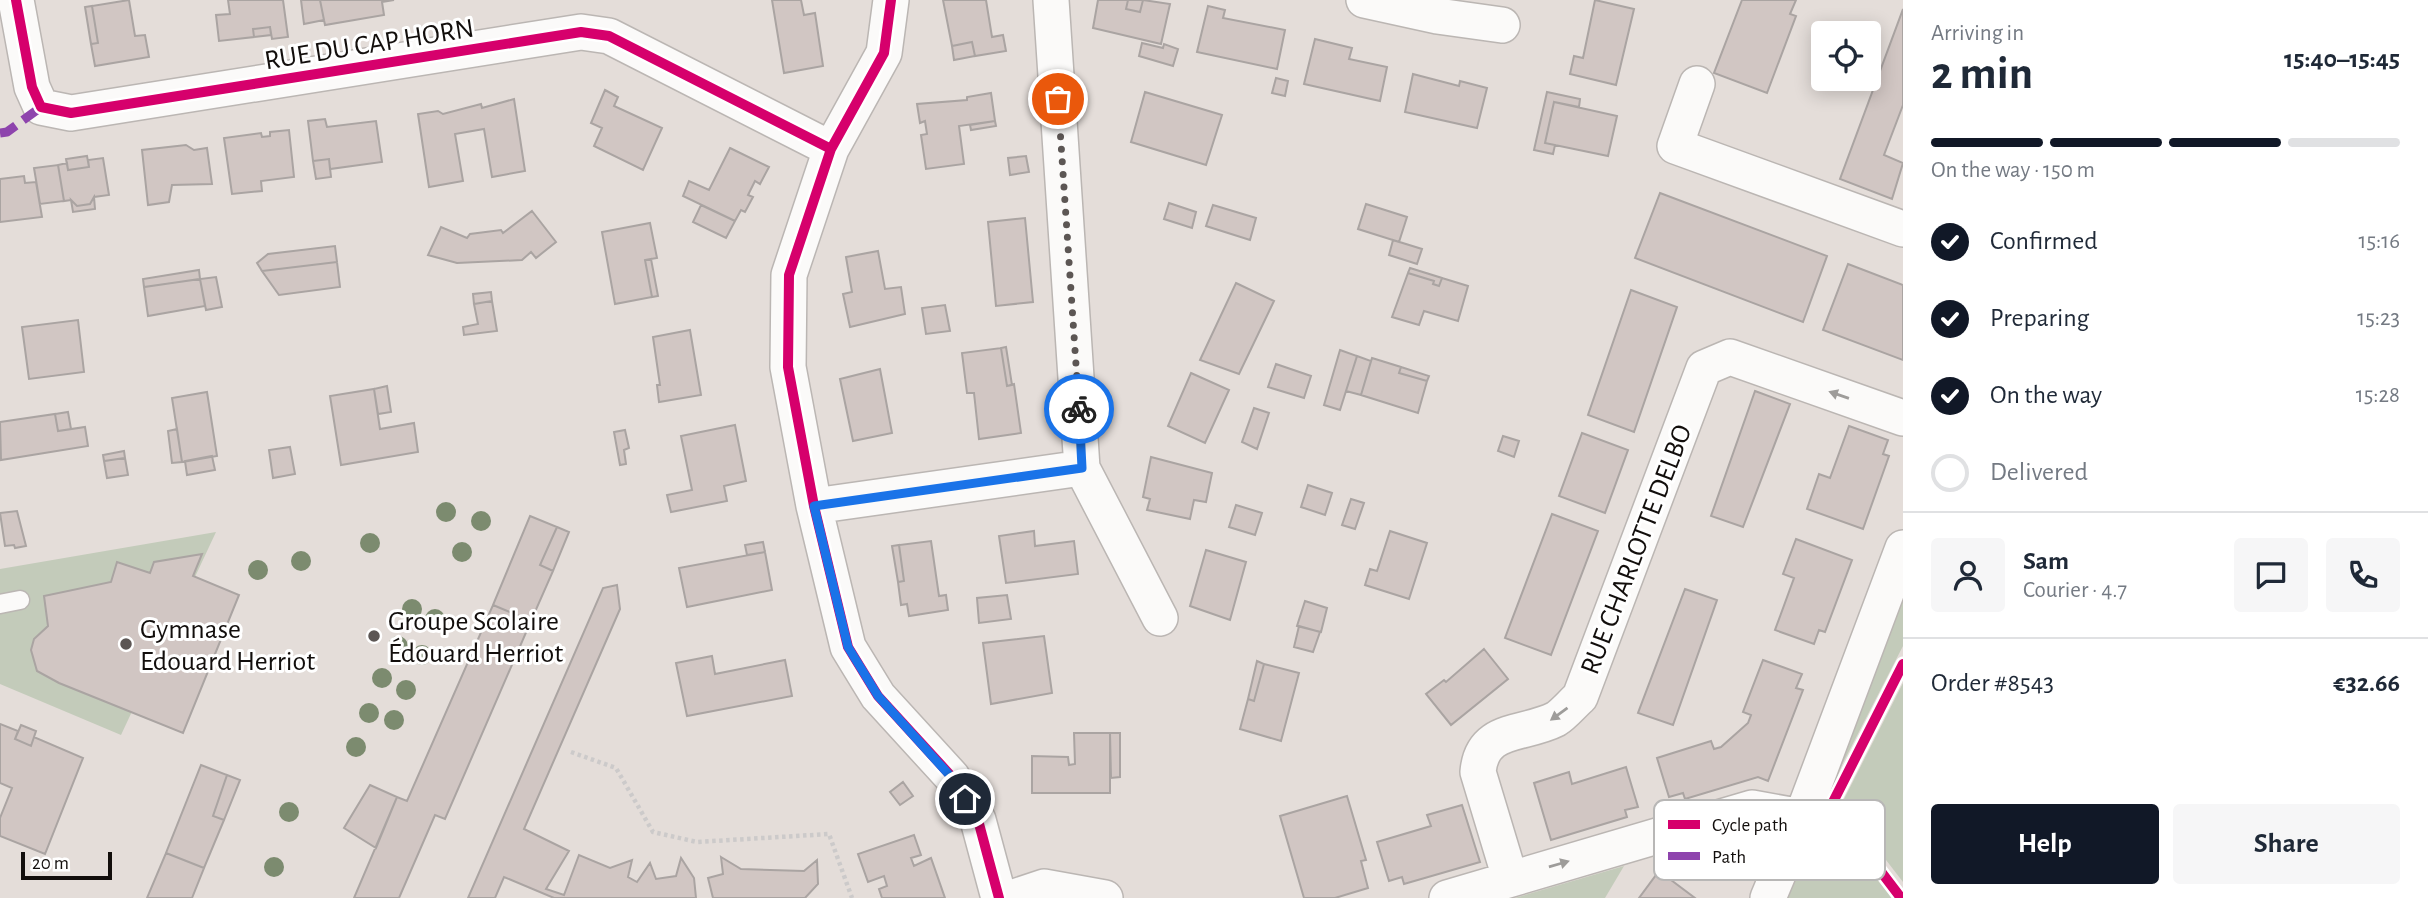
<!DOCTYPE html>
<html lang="en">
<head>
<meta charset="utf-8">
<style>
	:root { --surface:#fff; --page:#f6f6f7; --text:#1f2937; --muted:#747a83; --line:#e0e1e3; --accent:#111827 }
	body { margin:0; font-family:"Alegreya Sans",sans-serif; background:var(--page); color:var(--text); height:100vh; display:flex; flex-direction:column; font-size:26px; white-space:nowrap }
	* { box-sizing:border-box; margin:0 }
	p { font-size:23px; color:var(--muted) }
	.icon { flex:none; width:38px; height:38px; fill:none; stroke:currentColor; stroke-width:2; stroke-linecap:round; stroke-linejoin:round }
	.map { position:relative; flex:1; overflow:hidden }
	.details { display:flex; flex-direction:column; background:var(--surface); width:525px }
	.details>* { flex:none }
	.controls { position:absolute; left:1811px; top:21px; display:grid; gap:14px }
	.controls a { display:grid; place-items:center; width:70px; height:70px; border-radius:7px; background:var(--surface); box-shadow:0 4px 18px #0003; font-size:35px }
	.scale { position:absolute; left:21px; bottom:18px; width:91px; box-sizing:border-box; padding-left:7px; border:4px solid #120e0c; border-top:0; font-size:19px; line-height:24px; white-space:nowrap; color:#120e0c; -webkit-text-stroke:5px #fff; paint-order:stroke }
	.pin { position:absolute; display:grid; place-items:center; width:60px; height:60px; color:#fff; margin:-30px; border:4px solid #fff; border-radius:50%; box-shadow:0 2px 7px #0007 }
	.courier { position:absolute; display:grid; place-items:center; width:70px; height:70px; margin:-35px; border:5px solid #1a73e8; border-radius:50%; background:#fff; color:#222; box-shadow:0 2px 9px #0007 }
	.head em { font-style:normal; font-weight:700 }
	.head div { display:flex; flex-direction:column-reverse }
	.head { display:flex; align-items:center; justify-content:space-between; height:119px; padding:0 28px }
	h1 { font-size:46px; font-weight:700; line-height:52px }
	.bar { display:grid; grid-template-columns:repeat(4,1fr); gap:10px 7px; align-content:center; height:84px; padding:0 28px }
	.bar i { height:9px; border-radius:5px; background:var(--line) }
	.bar .active { background:var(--accent) }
	.bar p { grid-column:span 4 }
	.line { display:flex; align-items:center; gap:18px; padding:0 28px; border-top:2px solid var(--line) }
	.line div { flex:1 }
	.round { display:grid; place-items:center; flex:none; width:74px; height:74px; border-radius:7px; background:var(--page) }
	ol { padding:0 28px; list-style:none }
	li { display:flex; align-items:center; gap:21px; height:77px }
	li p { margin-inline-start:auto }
	li .icon { padding:7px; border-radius:50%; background:var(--accent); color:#fff; stroke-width:4 }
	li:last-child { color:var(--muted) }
	li i { width:38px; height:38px; border:4px solid var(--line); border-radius:50% }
	.cta { display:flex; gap:14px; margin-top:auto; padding:14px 28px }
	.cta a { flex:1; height:80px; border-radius:7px; background:var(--accent); color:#fff; font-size:28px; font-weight:700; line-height:80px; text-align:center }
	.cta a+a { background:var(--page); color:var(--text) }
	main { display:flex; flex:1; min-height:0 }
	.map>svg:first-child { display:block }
</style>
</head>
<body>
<main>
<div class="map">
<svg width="1903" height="898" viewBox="0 0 1903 898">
	<rect width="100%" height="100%" fill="#e4ddd9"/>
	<path fill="#c3cbba" d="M 216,532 L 121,735 L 0,684 L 0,569 Z
		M 1903,598 L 1903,646 L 1827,794 Z
		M 1903,683 L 1903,882 L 1842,803 Z
		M 1820,809 L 1892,898 L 1782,898 Z
		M 1624,866 L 1605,898 L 1515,898 Z"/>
	<path fill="#d1c6c3" stroke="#aaa4a2" stroke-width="2" d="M 129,0 L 135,36 L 145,35 L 149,57 L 95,66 L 91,44 L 98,43 L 92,6 Z
		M 228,0 L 283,0 L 288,37 L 272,39 L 270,27 L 253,29 L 254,37 L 219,41 L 216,15 L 230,14 Z
		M 301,0 L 320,0 L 324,20 L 304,24 Z
		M 320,0 L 394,0 L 382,2 L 384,15 L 325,25 Z
		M 772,0 L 801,0 L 804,15 L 815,13 L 823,66 L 784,73 Z
		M 943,0 L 986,0 L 992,37 L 1003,35 L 1006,51 L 975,56 L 972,42 L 952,46 Z
		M 1098,0 L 1128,0 L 1126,9 L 1140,12 L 1143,0 L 1170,4 L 1161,44 L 1093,28 Z
		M 1128,0 L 1143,0 L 1140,12 L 1126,9 Z
		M 1595,0 L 1634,9 L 1616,85 L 1570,74 L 1574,56 L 1583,58 Z
		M 1742,0 L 1796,0 L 1790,14 L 1796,16 L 1767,93 L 1714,73 Z
		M 92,6 L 98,43 L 91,44 L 85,7 Z
		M 1208,6 L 1225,10 L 1223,18 L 1285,30 L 1277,69 L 1197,52 Z
		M 1903,9 L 1903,105 L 1884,155 L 1903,163 L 1892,199 L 1840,179 Z
		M 270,27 L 271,35 L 254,37 L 253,29 Z
		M 1315,39 L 1352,48 L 1349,59 L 1387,67 L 1380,101 L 1304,84 Z
		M 972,42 L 975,56 L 954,60 L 952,46 Z
		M 1142,43 L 1163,48 L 1164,44 L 1178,49 L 1173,66 L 1139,56 Z
		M 1413,74 L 1459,86 L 1460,81 L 1487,88 L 1477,128 L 1405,112 Z
		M 1276,78 L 1288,81 L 1285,96 L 1272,93 Z
		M 605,90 L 618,97 L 614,106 L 662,128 L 643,170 L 594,146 L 602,128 L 591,123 Z
		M 1145,92 L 1222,115 L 1206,165 L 1131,142 Z
		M 1547,92 L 1580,99 L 1579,107 L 1554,102 L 1545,143 L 1555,145 L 1553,154 L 1534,150 Z
		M 991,93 L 995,121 L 959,126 L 964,164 L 926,169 L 921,135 L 927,134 L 925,121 L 920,123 L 917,104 L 967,100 L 967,97 Z
		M 514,99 L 525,171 L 492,177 L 484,129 L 455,134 L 463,181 L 429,187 L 418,114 L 438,111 L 443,114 L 481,104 L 482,108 Z
		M 1554,102 L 1617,116 L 1608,156 L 1545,143 Z
		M 325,119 L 327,127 L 376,121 L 382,162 L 330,169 L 329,159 L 313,161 L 308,121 Z
		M 995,121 L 996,126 L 971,130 L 970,125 Z
		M 289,130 L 294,177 L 261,181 L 262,191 L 232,194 L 224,138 L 261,133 L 262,137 L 270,136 L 270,132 Z
		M 186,145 L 194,150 L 207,148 L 212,184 L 172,185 L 169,202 L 148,205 L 142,150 Z
		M 730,148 L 769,167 L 760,184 L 755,181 L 748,195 L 753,197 L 745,212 L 741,210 L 735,221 L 683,196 L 689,181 L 709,190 Z
		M 87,156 L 89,167 L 68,170 L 66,159 Z
		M 1026,156 L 1029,172 L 1010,175 L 1008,158 Z
		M 103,158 L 109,195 L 94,197 L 90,204 L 77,206 L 71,200 L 64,201 L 58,165 L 67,163 L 68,170 L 89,167 L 88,160 Z
		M 329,159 L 331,177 L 316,179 L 313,161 Z
		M 58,165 L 64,201 L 40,204 L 34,168 Z
		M 24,176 L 25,183 L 36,182 L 42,217 L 0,222 L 0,179 Z
		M 1660,193 L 1827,256 L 1803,322 L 1635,258 Z
		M 94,197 L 95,209 L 73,212 L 71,200 L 77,206 L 90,204 Z
		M 1169,203 L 1196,212 L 1192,228 L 1164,219 Z
		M 1366,204 L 1407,217 L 1399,242 L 1358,229 Z
		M 701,205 L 735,221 L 726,238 L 693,222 Z
		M 1213,205 L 1256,218 L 1250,240 L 1206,226 Z
		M 532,211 L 556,242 L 536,258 L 531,252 L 522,260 L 457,263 L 428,255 L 441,227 L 467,238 L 470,234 L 501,230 L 503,233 Z
		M 1025,218 L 1033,302 L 996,306 L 988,222 Z
		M 650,223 L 657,258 L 645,260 L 652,297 L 615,304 L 602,232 Z
		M 1393,240 L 1422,249 L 1417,264 L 1389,255 Z
		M 335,246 L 337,262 L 262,271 L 257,263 L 268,254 Z
		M 878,251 L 885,289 L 901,287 L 905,314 L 850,327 L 843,294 L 852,292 L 846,257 Z
		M 651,259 L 658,296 L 652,297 L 645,260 Z
		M 337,262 L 340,287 L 279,295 L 262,271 Z
		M 1848,264 L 1903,285 L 1903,360 L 1823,330 Z
		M 1410,268 L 1442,278 L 1439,286 L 1433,284 L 1434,281 L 1408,273 Z
		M 199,270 L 200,279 L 144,287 L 143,279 Z
		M 1408,273 L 1434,281 L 1433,284 L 1439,286 L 1442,278 L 1468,286 L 1458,321 L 1424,311 L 1419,325 L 1392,317 Z
		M 216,277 L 222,307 L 206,310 L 200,279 Z
		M 200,279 L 205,306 L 148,316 L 144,287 Z
		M 1236,283 L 1274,301 L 1239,374 L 1200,360 Z
		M 1631,290 L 1677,307 L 1634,432 L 1588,415 Z
		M 491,292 L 492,301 L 474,304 L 473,294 Z
		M 492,301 L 497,331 L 464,335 L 463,327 L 478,324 L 474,304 Z
		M 945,305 L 950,331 L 926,334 L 922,308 Z
		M 78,320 L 84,372 L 29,379 L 22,327 Z
		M 690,330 L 701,395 L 659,402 L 657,385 L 660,385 L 653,337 Z
		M 1006,347 L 1012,385 L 1007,386 L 1001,348 Z
		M 1001,348 L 1007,386 L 1014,384 L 1021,433 L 979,439 L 974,393 L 967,393 L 962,353 Z
		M 1340,350 L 1357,356 L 1340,410 L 1324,405 Z
		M 1357,356 L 1371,361 L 1361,395 L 1346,391 Z
		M 1372,358 L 1401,367 L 1399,373 L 1427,381 L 1418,413 L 1361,395 Z
		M 1276,364 L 1311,376 L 1304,398 L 1268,387 Z
		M 1401,367 L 1429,376 L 1427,381 L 1399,373 Z
		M 880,369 L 892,433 L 853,441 L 840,379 Z
		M 1191,373 L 1229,390 L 1205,443 L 1168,426 Z
		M 387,386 L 391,412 L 378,414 L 374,389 Z
		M 374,389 L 380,429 L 414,423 L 418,452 L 341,465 L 330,396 Z
		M 1755,391 L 1790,404 L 1743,527 L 1711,516 Z
		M 207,392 L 217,456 L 182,462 L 172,398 Z
		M 1254,408 L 1269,413 L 1257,449 L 1242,442 Z
		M 68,412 L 71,429 L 58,431 L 55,414 Z
		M 55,414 L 58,431 L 85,427 L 88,446 L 1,460 L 0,422 Z
		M 735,425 L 746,481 L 724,486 L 727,501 L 671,512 L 667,495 L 692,490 L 681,436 Z
		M 1849,426 L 1888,440 L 1883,454 L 1889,456 L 1863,529 L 1807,509 L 1819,474 L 1830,478 Z
		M 177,429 L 182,462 L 172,463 L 168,431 Z
		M 625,430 L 629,448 L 624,450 L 626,464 L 620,465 L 614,432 Z
		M 1582,433 L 1628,450 L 1605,513 L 1559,496 Z
		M 1503,436 L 1519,441 L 1514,457 L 1498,451 Z
		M 290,447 L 295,474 L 273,478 L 269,450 Z
		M 124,451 L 125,458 L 104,461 L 103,455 Z
		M 212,456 L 215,470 L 187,475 L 185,461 Z
		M 1151,457 L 1212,473 L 1206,502 L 1194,500 L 1190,519 L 1147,510 L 1150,499 L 1143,497 Z
		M 125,458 L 128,475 L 107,478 L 104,461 Z
		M 1308,485 L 1332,493 L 1325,515 L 1301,507 Z
		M 1351,499 L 1364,503 L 1355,529 L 1342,525 Z
		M 1236,505 L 1262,513 L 1255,535 L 1229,527 Z
		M 17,511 L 26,546 L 15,548 L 14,545 L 5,546 L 0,513 Z
		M 1552,514 L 1598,531 L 1551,655 L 1505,638 Z
		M 530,516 L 557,527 L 540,565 L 553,571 L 531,621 L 493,605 Z
		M 557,527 L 569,532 L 553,571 L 540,565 Z
		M 1034,531 L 1035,546 L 1074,541 L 1078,574 L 1006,583 L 999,536 Z
		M 1390,531 L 1427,543 L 1409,599 L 1365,585 L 1370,569 L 1377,571 Z
		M 1796,539 L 1852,560 L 1825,632 L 1819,630 L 1814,644 L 1775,630 L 1794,578 L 1783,574 Z
		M 931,541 L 939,596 L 946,595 L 948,610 L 909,616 L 907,604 L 901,605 L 898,582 L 904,581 L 899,545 Z
		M 763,542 L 765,552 L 747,555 L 745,545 Z
		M 899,545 L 904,581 L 898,582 L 892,546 Z
		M 1206,550 L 1246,562 L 1230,620 L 1190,606 Z
		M 765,552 L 772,590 L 687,607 L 679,568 Z
		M 202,554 L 193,576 L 239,595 L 183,733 L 59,683 L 37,671 L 31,650 L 34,639 L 48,626 L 44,596 L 111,582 L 117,562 L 150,573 L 154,562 Z
		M 617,585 L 620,609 L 524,829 L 569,851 L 546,889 L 564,895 L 579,855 L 610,868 L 632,860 L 628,877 L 637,882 L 650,863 L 656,879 L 676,876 L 681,858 L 694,878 L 696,898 L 554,898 L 504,877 L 495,898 L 468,898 L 603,588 Z
		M 1685,589 L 1717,600 L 1673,725 L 1638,713 Z
		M 1007,595 L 1011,619 L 979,623 L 977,598 Z
		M 1305,601 L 1327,608 L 1321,632 L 1297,626 Z
		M 493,605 L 531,621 L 445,819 L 435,815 L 399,898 L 354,898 L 397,797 L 407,801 Z
		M 1299,626 L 1320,632 L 1313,652 L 1294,647 Z
		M 1044,636 L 1052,693 L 991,704 L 983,643 Z
		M 1484,649 L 1508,679 L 1451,725 L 1426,694 L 1444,680 L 1446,682 Z
		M 712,656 L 715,674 L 785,660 L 792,696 L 687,716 L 676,663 Z
		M 1763,660 L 1802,674 L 1796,688 L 1803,690 L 1768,781 L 1758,777 L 1685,799 L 1683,793 L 1669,797 L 1657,758 L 1711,741 L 1714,749 L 1721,747 L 1748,723 L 1751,715 L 1743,712 Z
		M 1257,661 L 1264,664 L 1254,701 L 1248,699 Z
		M 1264,664 L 1299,673 L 1281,741 L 1240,729 L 1248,699 L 1254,701 Z
		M 0,724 L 18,731 L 15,739 L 31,746 L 34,737 L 83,758 L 45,854 L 0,836 L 0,818 L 12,788 L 0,783 Z
		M 21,725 L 36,731 L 31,746 L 15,739 Z
		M 1074,733 L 1110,733 L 1110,793 L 1032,793 L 1032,756 L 1068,757 L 1069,765 L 1075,764 Z
		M 1110,733 L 1120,733 L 1120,777 L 1111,778 Z
		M 201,765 L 227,775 L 213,816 L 224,820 L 204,868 L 166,853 Z
		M 1626,767 L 1638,807 L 1625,810 L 1627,817 L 1551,840 L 1534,783 L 1569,772 L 1572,784 Z
		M 227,775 L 240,780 L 224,820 L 213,816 Z
		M 903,782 L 913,796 L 900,805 L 890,792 Z
		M 370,785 L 397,797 L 376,848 L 344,828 Z
		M 1347,796 L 1366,860 L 1361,861 L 1368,888 L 1335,898 L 1304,898 L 1280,816 Z
		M 1462,805 L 1480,862 L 1404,884 L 1402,877 L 1389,881 L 1377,842 L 1431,826 L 1427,815 Z
		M 914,835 L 921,855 L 911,858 L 914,866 L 931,858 L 945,898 L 882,898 L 879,889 L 887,886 L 884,876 L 868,882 L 858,854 Z
		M 166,853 L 204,868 L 192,898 L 147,898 Z
		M 721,857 L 741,869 L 804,871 L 817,860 L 818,884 L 805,898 L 713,898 L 708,878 L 723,874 Z
		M 1659,871 L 1695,898 L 1639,898 Z"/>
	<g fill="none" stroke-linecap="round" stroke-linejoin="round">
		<defs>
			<path id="service" d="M 0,604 L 20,600"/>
			<path id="minor" d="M 16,0 L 32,87 L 41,107 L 71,113 L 581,32 L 609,36 L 831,149
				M 891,0 L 884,53 L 831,149 L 789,275 L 788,367 L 814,506 L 848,647 L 878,696 L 952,777 L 978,820 L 999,898
				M 1051,0 L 1082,468
				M 1364,0 L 1437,16 L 1502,25
				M 1697,84 L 1675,146 L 1903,229
				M 814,506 L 1082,468 L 1160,618
				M 1510,878 L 1478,772 C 1482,726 1523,736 1556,719 C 1564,714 1572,704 1580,697 L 1704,368 L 1730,357 L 1903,418
				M 1011,898 L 1044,887 L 1105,898
				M 1447,898 L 1752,808 L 1802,817
				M 1768,898 L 1802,817 L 1903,548"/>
		</defs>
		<use href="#service" stroke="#bbb6b3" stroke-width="21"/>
		<use href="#minor" stroke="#bbb6b3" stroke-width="38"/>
		<path stroke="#cccaca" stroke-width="4.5" stroke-dasharray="3.5 3.5" stroke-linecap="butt" d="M 571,752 L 616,768 L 653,832 L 697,842 L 829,834 L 852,898"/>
		<use href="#service" stroke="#fbfaf9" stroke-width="18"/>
		<use href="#minor" stroke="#fbfaf9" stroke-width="35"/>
		<path stroke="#8e44ad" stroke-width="9" stroke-dasharray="18 9" stroke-linecap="butt" d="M 0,133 L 7,132 L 41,107"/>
		<defs>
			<path id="cycleway" d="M 16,0 L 32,87 L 41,107 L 71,113 L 581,32 L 609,36 L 831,149
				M 891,0 L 884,53 L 831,149 L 789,275 L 788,367 L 814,506 L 848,647 L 878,696 L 952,777 L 978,820 L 999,898
				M 1901,898 L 1831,806 L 1903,664"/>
		</defs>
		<use href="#cycleway" stroke="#fff" stroke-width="15"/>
		<use href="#cycleway" stroke="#d6006c" stroke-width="10"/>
	</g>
	<g fill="#7c8b6f">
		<circle cx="446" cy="512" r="10"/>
		<circle cx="481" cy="521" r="10"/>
		<circle cx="370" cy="543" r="10"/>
		<circle cx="462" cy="552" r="10"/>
		<circle cx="301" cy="561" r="10"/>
		<circle cx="258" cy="570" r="10"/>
		<circle cx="412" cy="609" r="10"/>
		<circle cx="435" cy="619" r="10"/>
		<circle cx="398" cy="646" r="10"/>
		<circle cx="422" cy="655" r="10"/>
		<circle cx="382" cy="678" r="10"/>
		<circle cx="406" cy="690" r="10"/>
		<circle cx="369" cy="713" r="10"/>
		<circle cx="394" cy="720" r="10"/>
		<circle cx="356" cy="747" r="10"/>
		<circle cx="289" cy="812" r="10"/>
		<circle cx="274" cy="867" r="10"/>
	</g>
	<defs><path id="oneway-solid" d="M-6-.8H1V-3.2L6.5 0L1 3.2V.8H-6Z" transform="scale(1.75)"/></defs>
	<g fill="#9e9c9a">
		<use href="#oneway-solid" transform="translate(1839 395) rotate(-161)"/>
		<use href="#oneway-solid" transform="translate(1559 714) rotate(144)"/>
		<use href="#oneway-solid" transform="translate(1559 864) rotate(-16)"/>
	</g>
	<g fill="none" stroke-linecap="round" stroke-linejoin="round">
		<path stroke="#5c5654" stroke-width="7" stroke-dasharray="0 12.6" d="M 1058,99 L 1079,409"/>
		<path stroke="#1a73e8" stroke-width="9" d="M 965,799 L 952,778 L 878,696 L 848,647 L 814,506 L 1082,468 L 1079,409"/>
	</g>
	<g fill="#5c5654" stroke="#fff" stroke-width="2.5">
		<circle cx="374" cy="636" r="7"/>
		<circle cx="126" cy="644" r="7"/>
	</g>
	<g text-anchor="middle" stroke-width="6" stroke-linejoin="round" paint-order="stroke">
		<g font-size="28" fill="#120e0c" stroke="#fff">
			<text transform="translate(369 43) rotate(-9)" y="10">RUE DU CAP HORN</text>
			<text transform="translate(1635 549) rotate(-69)" y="10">RUE CHARLOTTE DELBO</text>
		</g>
		<g font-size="28" fill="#120e0c" stroke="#fff" text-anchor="start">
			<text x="388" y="630">Groupe Scolaire<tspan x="388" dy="32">Édouard Herriot</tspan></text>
			<text x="140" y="638">Gymnase<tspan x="140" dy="32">Edouard Herriot</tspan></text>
		</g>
	</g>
	<rect x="1654" y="800" width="231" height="80" rx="10" fill="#fff" stroke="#b8b7b6" stroke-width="2"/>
	<rect x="1668" y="820" width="32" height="9" fill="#d6006c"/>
	<rect x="1668" y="852" width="32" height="8" fill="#8e44ad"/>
	<g font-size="19" fill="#120e0c">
		<text x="1712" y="831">Cycle path</text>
		<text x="1712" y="863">Path</text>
	</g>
</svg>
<div class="controls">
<a><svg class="icon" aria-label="locate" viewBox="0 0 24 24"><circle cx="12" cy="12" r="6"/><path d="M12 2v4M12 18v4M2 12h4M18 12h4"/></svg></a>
</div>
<div class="scale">20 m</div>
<div class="pin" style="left:1058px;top:99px;background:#ea580c"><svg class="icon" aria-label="bag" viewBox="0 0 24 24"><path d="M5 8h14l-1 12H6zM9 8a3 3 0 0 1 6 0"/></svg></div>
<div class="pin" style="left:965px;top:799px;background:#1f2937"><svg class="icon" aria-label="home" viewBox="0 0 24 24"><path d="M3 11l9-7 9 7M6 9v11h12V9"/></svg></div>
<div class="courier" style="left:1079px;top:409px"><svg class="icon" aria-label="bike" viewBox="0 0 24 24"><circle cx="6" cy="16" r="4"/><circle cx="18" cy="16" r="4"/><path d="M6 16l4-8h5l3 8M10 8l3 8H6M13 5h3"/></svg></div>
</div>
<section class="details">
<div class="head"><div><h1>2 min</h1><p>Arriving in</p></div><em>15:40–15:45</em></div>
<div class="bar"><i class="active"></i><i class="active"></i><i class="active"></i><i></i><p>On the way · 150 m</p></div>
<ol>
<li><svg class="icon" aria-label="check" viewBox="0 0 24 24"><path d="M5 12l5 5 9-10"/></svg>Confirmed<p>15:16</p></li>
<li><svg class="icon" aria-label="check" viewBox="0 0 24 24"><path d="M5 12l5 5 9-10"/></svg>Preparing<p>15:23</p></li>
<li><svg class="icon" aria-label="check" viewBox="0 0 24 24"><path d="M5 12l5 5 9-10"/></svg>On the way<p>15:28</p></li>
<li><i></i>Delivered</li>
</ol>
<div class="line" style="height:126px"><a class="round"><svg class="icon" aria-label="person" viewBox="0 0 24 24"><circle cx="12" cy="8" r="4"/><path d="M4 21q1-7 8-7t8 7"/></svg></a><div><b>Sam</b><p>Courier · 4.7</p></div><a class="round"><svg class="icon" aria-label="chat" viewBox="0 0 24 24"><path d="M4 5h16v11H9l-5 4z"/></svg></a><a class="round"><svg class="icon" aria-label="phone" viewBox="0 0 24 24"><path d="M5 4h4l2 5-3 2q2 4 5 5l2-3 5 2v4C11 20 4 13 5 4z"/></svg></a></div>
<div class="line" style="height:91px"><div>Order #8543</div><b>€32.66</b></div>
<div class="cta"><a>Help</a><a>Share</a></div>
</section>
</main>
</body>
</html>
